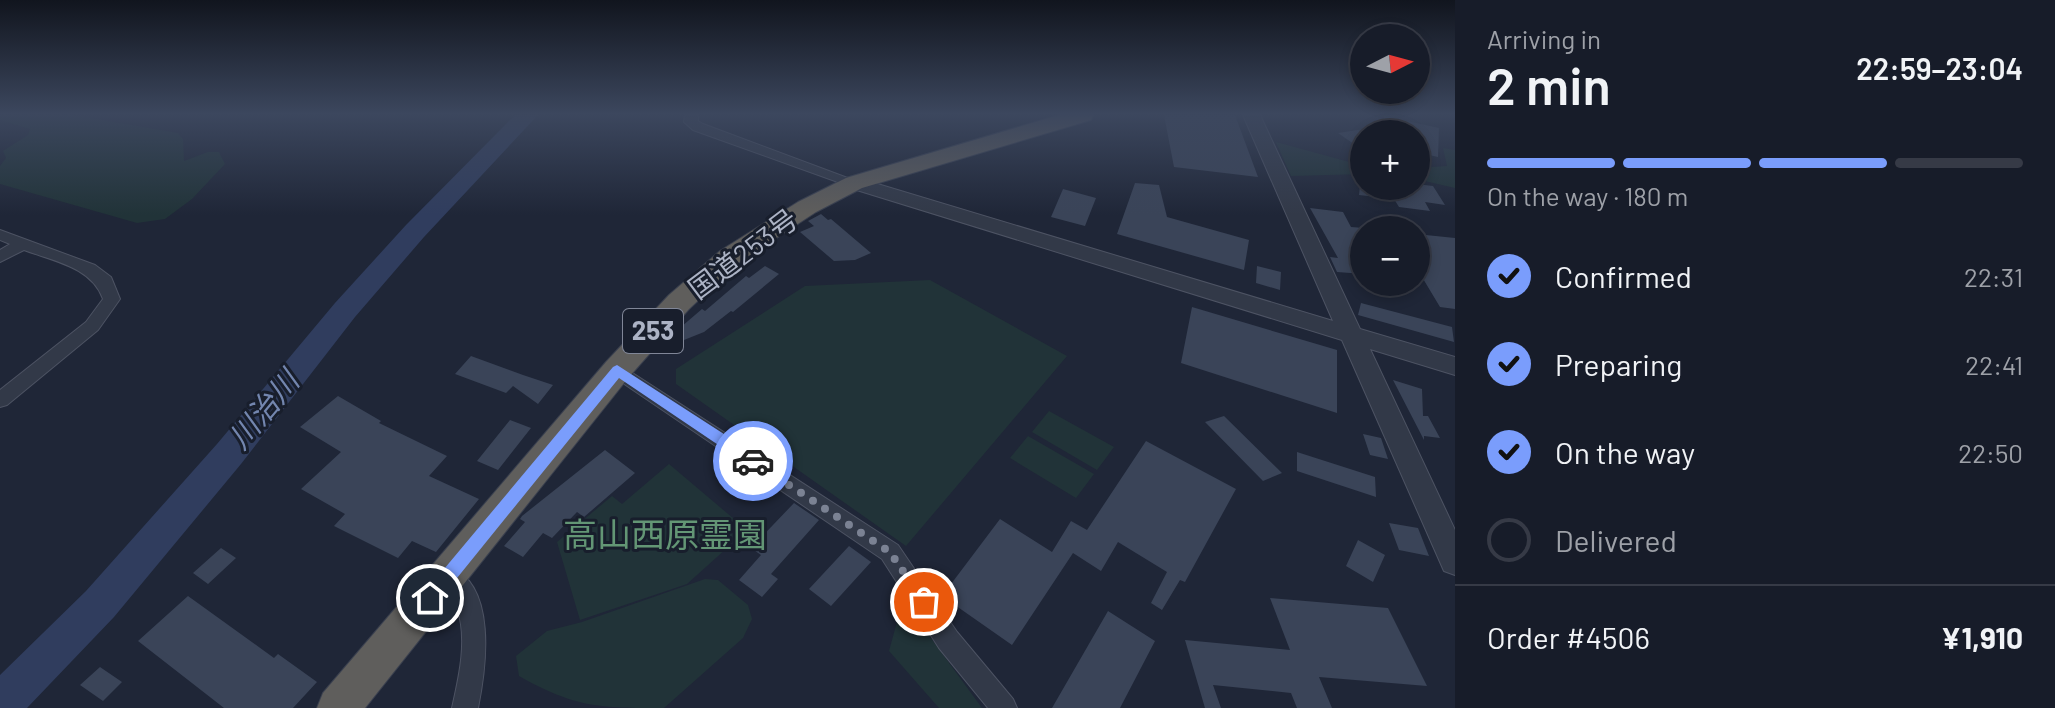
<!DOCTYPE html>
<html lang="en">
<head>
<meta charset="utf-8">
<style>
	:root { --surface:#171c29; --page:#202531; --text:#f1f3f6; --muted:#9ea1a8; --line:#363a46; --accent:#7a9dfc }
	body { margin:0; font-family:Barlow,"Noto Sans JP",sans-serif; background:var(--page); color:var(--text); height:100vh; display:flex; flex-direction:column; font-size:30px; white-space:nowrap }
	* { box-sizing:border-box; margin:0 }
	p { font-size:26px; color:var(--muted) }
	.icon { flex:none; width:44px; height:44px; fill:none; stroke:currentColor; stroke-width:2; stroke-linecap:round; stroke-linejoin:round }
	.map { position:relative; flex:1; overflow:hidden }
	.panel { display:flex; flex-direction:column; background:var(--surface); width:600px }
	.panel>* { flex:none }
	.needle { width:52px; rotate:84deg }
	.buttons { position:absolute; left:1350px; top:24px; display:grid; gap:16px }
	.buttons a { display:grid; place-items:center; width:80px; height:80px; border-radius:50%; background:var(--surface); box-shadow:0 4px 12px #0003,0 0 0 2px var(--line); font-size:40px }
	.pin { position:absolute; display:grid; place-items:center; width:68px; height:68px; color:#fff; margin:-34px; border:4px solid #fff; border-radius:50%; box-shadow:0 2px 8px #0007 }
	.courier { position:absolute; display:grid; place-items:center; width:80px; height:80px; margin:-40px; border:6px solid #7a9dfc; border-radius:50%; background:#fff; color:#222; box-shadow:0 2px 10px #0007 }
	.summary em { font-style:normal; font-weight:600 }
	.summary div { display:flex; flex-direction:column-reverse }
	.summary { display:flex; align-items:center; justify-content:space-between; height:136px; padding:0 32px }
	h1 { font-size:52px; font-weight:600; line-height:60px }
	.bar { display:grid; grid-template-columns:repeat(4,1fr); gap:12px 8px; align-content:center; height:96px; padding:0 32px }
	.bar i { height:10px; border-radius:6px; background:var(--line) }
	.bar .current { background:var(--accent) }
	.bar p { grid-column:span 4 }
	.line { display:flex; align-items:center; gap:20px; padding:0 32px; border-top:2px solid var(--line) }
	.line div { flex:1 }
	ol { padding:0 32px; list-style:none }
	li { display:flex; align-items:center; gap:24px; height:88px }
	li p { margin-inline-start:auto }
	li .icon { padding:8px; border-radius:50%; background:var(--accent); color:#111; stroke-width:4 }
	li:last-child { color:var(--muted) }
	li i { width:44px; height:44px; border:4px solid var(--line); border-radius:50% }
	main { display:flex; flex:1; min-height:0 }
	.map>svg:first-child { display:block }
</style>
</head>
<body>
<main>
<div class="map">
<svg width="1455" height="708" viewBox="0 0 1455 708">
	<rect width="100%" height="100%" fill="#1f2637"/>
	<path fill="#213338" d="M 0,115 L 73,115 L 178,133 L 183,139 L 184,161 L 208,152 L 219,152 L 225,164 L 192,199 L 165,219 L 137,223 L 0,184 L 0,166 L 6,158 L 3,151 L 28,135 L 30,129 L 0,120 Z
		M 1276,142 L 1364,166 L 1364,174 L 1291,176 Z
		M 1443,148 L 1455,150 L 1455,188 L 1416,179 L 1417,168 L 1447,166 Z
		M 930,280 L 1067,356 L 906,546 L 676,384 L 676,369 L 805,286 Z
		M 1049,411 L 1114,447 L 1097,470 L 1032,432 Z
		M 1028,436 L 1094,474 L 1076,498 L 1010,458 Z
		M 669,464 L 747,530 L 687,584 L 580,620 L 557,542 L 612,496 L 622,504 Z
		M 705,579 L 718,580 L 748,605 L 752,619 L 743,638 L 664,708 C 599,708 576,708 519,676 L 516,656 L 547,631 L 582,622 Z
		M 906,589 L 925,630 L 982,708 L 939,708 L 889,651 Z"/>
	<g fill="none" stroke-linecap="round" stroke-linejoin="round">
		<path fill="#303d5e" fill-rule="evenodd" d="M 515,115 L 538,115 L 424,237 L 355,317 L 241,464 L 114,617 L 27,708 L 0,708 L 0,675 L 86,591 L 217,444 L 335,303 L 406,225 Z"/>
	</g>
	<path fill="#3a4458" d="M 1164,115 L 1235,115 L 1258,177 L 1174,167 Z
		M 1384,116 L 1439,128 L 1438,157 L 1416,152 L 1416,134 L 1385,134 Z
		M 1364,129 L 1364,151 L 1338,133 Z
		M 1135,183 L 1159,185 L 1167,217 L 1249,240 L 1244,270 L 1117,234 Z
		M 1416,184 L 1433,186 L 1445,205 L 1425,202 L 1430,211 L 1399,207 L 1394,199 L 1359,195 L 1360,186 Z
		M 1063,189 L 1096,198 L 1085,226 L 1051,217 Z
		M 1310,208 L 1343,212 L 1351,227 L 1364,228 L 1364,274 L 1337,272 L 1330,257 L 1338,258 Z
		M 821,214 L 828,220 L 831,219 L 871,253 L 855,260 L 834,261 L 800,232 L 814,226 L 808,221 Z
		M 1416,234 L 1455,238 L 1455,309 L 1440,307 L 1416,267 Z
		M 765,266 L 779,274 L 733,312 L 731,311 L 704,332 L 684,340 L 674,333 L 702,309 L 705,311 L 746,276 L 749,278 Z
		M 1257,266 L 1281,272 L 1280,290 L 1256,283 Z
		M 1361,303 L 1452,327 L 1454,342 L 1358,315 Z
		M 1192,307 L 1337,350 L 1337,413 L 1181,363 Z
		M 471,356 L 523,375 L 553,385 L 538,404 L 513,386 L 506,393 L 455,374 Z
		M 1393,380 L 1422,389 L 1423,416 L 1428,416 L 1440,438 L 1424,436 L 1424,440 Z
		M 338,396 L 381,421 L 379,423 L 447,456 L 429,476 L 479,499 L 436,552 L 412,541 L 398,558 L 334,526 L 345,514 L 301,489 L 341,452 L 300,427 Z
		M 1224,416 L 1282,473 L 1263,481 L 1205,422 Z
		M 510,420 L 531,428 L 498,470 L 477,461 Z
		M 1363,434 L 1381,438 L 1388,459 L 1370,455 Z
		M 1146,441 L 1236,489 L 1185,582 L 1180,580 L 1162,610 L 1151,603 L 1167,572 L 1118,542 L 1101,571 L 1073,553 L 1012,645 L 942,596 L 1000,519 L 1052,552 L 1071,521 L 1087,530 Z
		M 605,450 L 635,473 L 584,517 L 577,512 L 552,538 L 543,533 L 523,557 L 504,546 L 525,522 L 520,519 L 522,516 Z
		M 1297,452 L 1375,477 L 1376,497 L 1297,471 Z
		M 794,503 L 819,520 L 771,574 L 778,579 L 762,597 L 739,580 L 761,555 L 751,548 Z
		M 1389,523 L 1418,528 L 1429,556 L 1399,550 Z
		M 1358,540 L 1385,555 L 1373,582 L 1346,566 Z
		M 849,546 L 871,562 L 831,606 L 809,589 Z
		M 221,548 L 236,558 L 208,584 L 193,573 Z
		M 188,596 L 274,658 L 278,654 L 317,682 L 293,708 L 224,708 L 138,641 Z
		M 1270,598 L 1388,608 L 1427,686 L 1319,677 L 1332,708 L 1297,708 L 1291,693 L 1213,685 L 1221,708 L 1205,708 L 1185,640 L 1290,650 Z
		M 1108,611 L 1155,641 L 1120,708 L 1052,708 Z
		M 100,667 L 122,682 L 103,701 L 80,685 Z"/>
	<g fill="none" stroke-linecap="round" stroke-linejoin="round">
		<defs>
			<path id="minor" d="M 685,115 L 698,115 L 698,121 L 703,124 L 861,183 L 859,186 L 849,186 L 693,130 L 684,122 Z
				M 0,230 L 95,265 L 111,277 L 120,299 L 98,330 L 7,405 L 0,407 L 0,390 L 86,322 L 103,299 C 92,267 53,261 24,250 L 0,262 L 0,250 L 10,244 L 0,240 Z
				M 617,363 L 898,545 L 957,632 L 1013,699 L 1017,708 L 988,708 L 939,648 L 882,559 L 611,375 L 608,370 L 611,365 Z
				M 448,566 C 498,584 486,668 478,708 L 452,708 C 459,677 468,639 457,608 C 453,595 442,588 437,576 L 440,569 Z"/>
			<path id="tertiary" d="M 1243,115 L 1260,115 L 1360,329 L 1455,357 L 1455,375 L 1370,349 L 1455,530 L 1455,575 L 1444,571 L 1342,340 L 847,187 L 844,183 L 847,179 L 861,179 L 1333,321 Z"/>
			<path id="trunk" d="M 1059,115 L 1093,115 L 1091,120 L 862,188 L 816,212 L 738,263 L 689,309 L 628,378 L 365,708 L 317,708 L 323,693 L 606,362 L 669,295 L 720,251 L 798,202 L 846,178 Z"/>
		</defs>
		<use href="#minor" stroke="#4d5363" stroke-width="2"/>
		<use href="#tertiary" stroke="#4d5363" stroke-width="2"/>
		<use href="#trunk" stroke="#3a404f" stroke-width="2"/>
		<use href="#minor" fill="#323948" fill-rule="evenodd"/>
		<use href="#tertiary" fill="#323948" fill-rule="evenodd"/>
		<use href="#trunk" fill="#5f5e5c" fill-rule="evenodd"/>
	</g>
	<linearGradient id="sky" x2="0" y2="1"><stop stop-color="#11151e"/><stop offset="0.53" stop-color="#3c475e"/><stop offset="1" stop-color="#3c475e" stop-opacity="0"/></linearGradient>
	<rect width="1455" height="215" fill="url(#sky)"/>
	<path fill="#7a9dfc" d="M 617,365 L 758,456 L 758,465 L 748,465 L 619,378 L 436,604 L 424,604 L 421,598 L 424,593 L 613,367 Z"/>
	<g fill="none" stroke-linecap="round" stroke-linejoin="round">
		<path stroke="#7b8293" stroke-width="8" stroke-dasharray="0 14.4" d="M 753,461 L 890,552 L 924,602"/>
	</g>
	<g text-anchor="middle" stroke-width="6" stroke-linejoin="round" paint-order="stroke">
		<rect fill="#181e2c" stroke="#808697" stroke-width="2" x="623" y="309" width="60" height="44" rx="6"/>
		<g font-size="26" font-weight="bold" fill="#acb3c5">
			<text x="653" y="340">253</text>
		</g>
		<g font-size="28" fill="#acb3c5" stroke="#181e2c">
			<text transform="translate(743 254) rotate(-37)" y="10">国道253号</text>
		</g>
		<g font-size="30" font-style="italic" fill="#7386af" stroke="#181e2c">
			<text transform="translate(264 410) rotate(-50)" y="10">川治川</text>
		</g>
		<g font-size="34" fill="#639675" stroke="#181e2c">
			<text x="665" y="547">高山西原霊園</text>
		</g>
	</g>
</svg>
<div class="buttons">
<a><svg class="needle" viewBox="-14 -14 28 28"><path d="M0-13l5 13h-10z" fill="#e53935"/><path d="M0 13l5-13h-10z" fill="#9ea1a8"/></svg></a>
<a>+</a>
<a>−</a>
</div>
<div class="pin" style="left:924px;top:602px;background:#ea580c"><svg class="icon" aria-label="bag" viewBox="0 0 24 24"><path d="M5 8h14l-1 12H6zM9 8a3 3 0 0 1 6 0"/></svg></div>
<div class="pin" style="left:430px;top:598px;background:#1f2937"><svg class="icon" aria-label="home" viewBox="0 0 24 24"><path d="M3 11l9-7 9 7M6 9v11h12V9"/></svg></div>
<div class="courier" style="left:753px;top:461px"><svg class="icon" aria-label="car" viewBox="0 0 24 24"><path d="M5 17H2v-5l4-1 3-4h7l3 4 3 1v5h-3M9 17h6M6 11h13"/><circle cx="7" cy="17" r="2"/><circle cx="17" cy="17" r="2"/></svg></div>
</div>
<section class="panel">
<div class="summary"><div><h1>2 min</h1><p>Arriving in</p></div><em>22:59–23:04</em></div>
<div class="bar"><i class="current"></i><i class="current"></i><i class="current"></i><i></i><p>On the way · 180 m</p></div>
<ol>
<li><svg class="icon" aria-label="check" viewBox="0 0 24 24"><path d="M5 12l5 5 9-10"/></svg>Confirmed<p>22:31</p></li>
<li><svg class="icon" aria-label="check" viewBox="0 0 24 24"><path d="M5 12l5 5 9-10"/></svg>Preparing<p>22:41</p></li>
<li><svg class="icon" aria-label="check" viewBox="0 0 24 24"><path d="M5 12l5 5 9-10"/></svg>On the way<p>22:50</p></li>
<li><i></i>Delivered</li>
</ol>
<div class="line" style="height:104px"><div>Order #4506</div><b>¥1,910</b></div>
</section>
</main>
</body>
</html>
